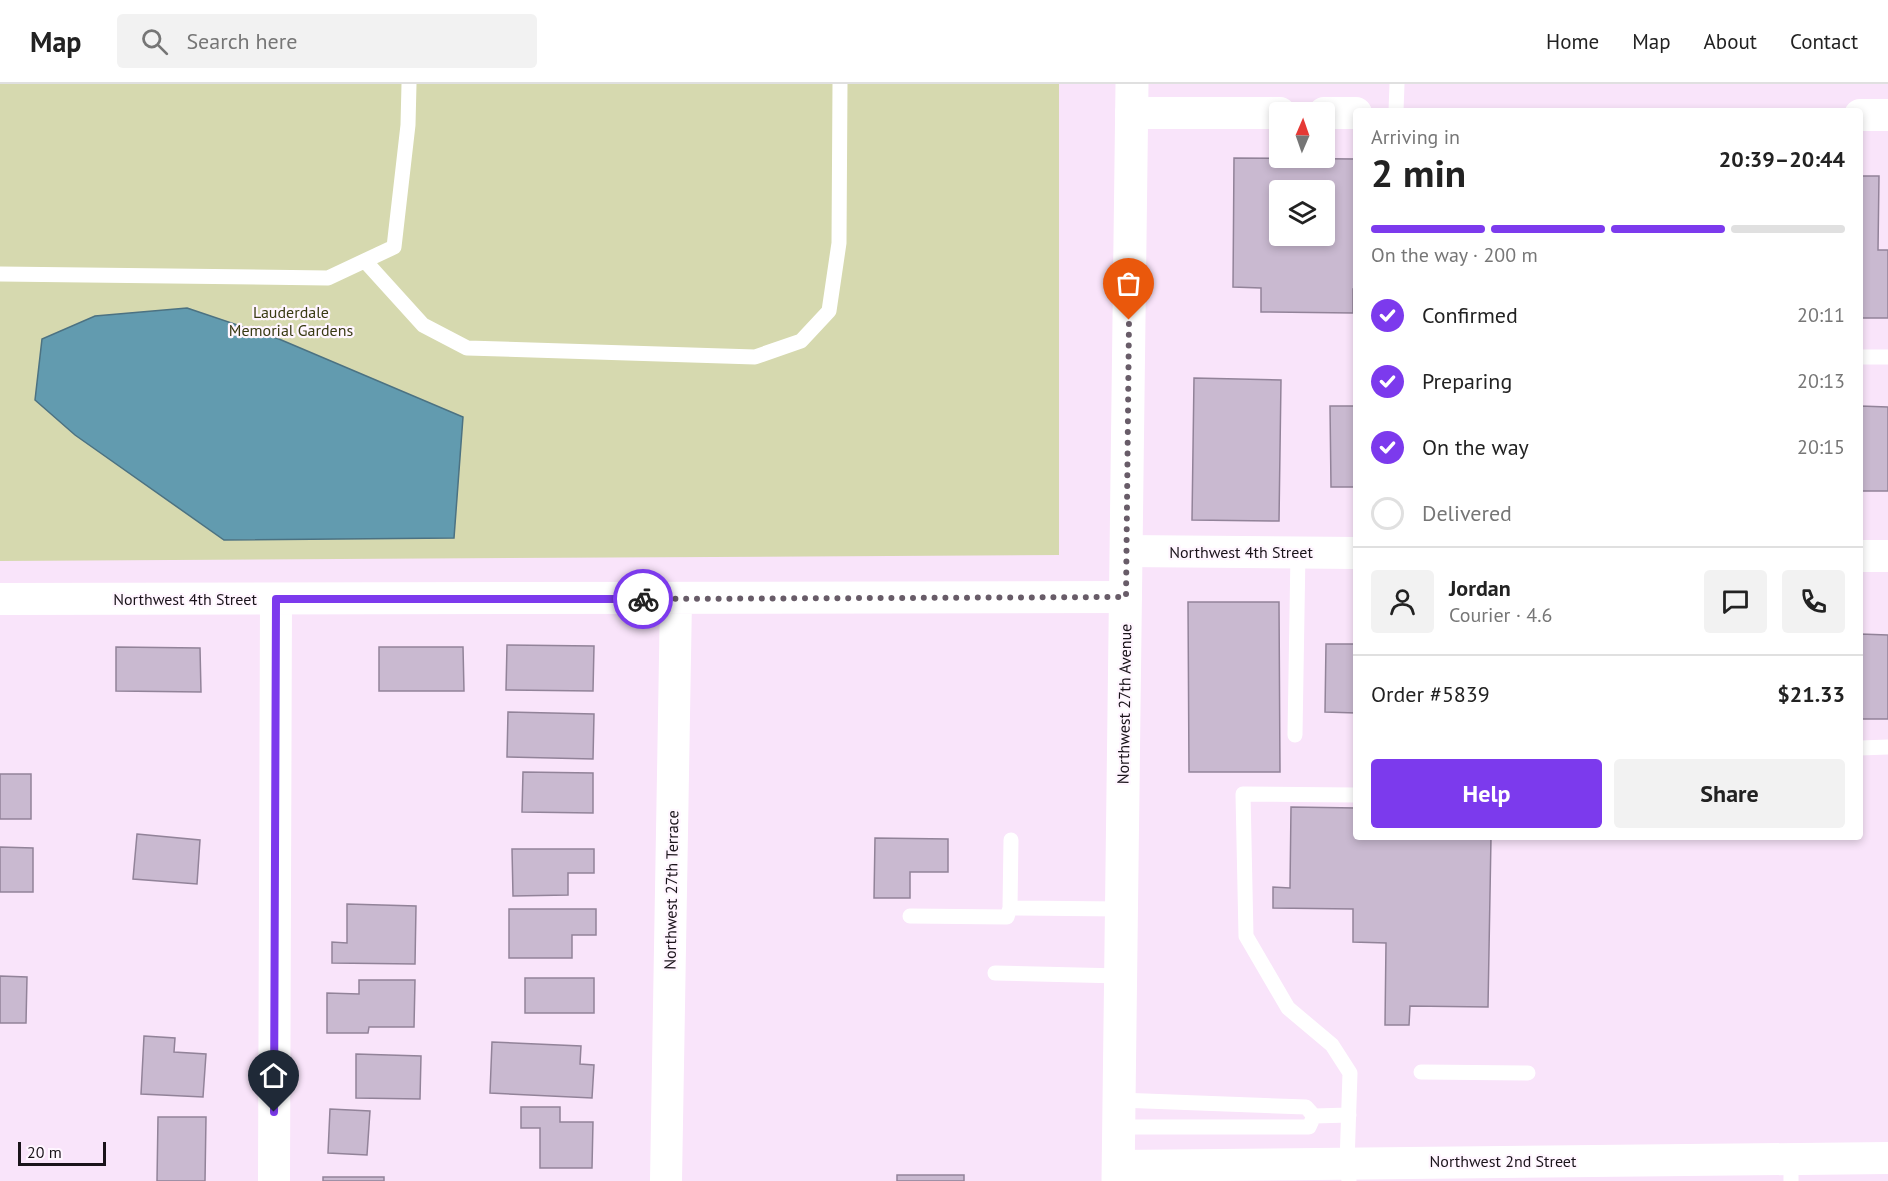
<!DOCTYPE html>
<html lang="en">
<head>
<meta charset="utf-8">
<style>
	:root { --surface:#fff; --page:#f2f2f2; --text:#222; --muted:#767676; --line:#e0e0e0; --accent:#7c3aed }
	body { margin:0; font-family:"PT Sans",sans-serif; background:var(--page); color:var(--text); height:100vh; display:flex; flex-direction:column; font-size:22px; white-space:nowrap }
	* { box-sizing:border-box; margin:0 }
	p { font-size:20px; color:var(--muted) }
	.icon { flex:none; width:33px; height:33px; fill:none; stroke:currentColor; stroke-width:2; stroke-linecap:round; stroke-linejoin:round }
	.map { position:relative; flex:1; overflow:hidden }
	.drawer { position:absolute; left:1353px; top:24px; width:510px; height:732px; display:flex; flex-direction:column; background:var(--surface); border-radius:6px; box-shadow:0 3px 9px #0003 }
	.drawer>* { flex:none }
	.needle { width:39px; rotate:2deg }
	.tools { position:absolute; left:1269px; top:18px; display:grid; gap:12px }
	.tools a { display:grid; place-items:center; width:66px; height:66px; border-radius:6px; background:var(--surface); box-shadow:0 3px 9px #0003; font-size:30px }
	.scale { position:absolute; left:18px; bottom:15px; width:88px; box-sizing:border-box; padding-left:6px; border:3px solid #1a131a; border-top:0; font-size:16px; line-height:21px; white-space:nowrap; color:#1a131a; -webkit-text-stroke:4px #fff6ff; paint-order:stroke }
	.pin { position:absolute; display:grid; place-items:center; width:51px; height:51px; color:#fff; margin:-62px -26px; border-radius:50% 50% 50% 0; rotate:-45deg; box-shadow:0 0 6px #0007 }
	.pin .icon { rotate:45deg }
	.courier { position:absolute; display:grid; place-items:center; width:60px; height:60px; margin:-30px; border:4px solid #7c3aed; border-radius:50%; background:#fff; color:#222; box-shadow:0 2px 8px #0007 }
	.summary em { font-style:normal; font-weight:600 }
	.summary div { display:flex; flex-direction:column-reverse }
	.summary { display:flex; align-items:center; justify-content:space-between; height:102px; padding:0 18px }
	h1 { font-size:39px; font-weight:600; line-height:45px }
	.bar { display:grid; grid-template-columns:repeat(4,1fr); gap:9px 6px; align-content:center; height:72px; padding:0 18px }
	.bar i { height:8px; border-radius:4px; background:var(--line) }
	.bar .selected { background:var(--accent) }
	.bar p { grid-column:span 4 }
	.line { display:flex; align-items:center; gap:15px; padding:0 18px; border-top:2px solid var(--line) }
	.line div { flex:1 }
	.round { display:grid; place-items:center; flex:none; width:63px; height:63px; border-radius:6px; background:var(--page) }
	ol { padding:0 18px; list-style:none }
	li { display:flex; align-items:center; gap:18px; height:66px }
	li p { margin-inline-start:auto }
	li .icon { padding:6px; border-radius:50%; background:var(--accent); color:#fff; stroke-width:4 }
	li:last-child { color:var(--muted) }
	li i { width:33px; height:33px; border:3px solid var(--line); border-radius:50% }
	.action { display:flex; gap:12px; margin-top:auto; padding:12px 18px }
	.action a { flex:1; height:69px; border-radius:6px; background:var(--accent); color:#fff; font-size:24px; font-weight:600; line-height:69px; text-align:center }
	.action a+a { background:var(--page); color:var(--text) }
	header { display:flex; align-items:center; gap:36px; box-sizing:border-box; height:84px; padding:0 30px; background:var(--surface); border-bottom:2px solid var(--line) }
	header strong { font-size:28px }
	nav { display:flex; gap:33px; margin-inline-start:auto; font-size:21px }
	.search { width:420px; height:54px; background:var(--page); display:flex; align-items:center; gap:15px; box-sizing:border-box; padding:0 21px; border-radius:6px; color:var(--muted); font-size:22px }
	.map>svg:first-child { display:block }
</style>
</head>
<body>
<header>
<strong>Map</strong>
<div class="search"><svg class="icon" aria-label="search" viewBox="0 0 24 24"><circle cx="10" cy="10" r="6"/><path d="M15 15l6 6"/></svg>Search here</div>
<nav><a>Home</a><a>Map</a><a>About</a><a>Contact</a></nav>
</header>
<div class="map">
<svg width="1888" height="1097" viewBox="0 0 1888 1097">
	<rect width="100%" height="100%" fill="#f9e4fa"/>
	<path fill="#d6d9af" d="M 0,0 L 1059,0 L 1059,471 L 0,477 Z"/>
	<path fill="#629baf" stroke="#4c7282" stroke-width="1.5" d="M 187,224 L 279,255 L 463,333 L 454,454 L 224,456 L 75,351 L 35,316 L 42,255 L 95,232 Z"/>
	<path fill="#c9b9d0" stroke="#928399" stroke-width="1.5" fill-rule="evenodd" d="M 1234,74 L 1356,75 L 1356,205 L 1353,205 L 1353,229 L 1261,228 L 1261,204 L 1233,203 ZM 1280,106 L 1324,106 L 1324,152 L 1280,152 Z
		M 1860,92 L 1879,92 L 1878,166 L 1888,166 L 1888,234 L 1860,234 Z
		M 1194,294 L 1281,296 L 1279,437 L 1192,436 Z
		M 1330,322 L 1356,322 L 1356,403 L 1331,403 Z
		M 1860,322 L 1888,323 L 1888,407 L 1860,407 Z
		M 1188,518 L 1279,518 L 1280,688 L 1189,688 Z
		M 1860,550 L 1888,551 L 1888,635 L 1860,635 Z
		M 1326,560 L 1356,560 L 1356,629 L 1325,628 Z
		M 507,561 L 594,562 L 593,607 L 506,606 Z
		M 116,563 L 200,564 L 201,608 L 116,607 Z
		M 379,563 L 463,563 L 464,607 L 379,607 Z
		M 508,628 L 594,630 L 593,675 L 507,673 Z
		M 523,688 L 593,689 L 593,729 L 522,728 Z
		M 0,690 L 31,690 L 31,735 L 0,735 Z
		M 1291,723 L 1356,724 L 1356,753 L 1491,753 L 1488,923 L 1410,922 L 1409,941 L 1385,941 L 1386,859 L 1353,858 L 1353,825 L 1273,824 L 1273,803 L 1290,804 Z
		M 137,750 L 200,756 L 197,800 L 133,795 Z
		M 875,754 L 948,755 L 948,788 L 910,788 L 910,814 L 874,814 Z
		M 0,763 L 33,764 L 33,808 L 0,808 Z
		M 512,765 L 594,765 L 594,789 L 568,789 L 568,811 L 513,812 Z
		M 347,820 L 416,822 L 415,880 L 332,879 L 332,858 L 347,859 Z
		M 509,825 L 596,825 L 596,851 L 572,851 L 572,874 L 509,874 Z
		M 0,892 L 27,893 L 26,939 L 0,939 Z
		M 525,894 L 594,894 L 594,929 L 525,929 Z
		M 359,896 L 415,896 L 414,943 L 369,943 L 368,949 L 327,949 L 327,909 L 359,910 Z
		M 144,952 L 175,954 L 174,968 L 206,970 L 203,1013 L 141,1010 Z
		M 492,958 L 581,962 L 580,980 L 594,981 L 592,1014 L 490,1009 Z
		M 356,970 L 421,972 L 420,1015 L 356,1014 Z
		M 521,1023 L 560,1023 L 560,1038 L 593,1038 L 592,1084 L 540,1084 L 540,1044 L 521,1044 Z
		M 330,1025 L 370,1027 L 367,1071 L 328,1069 Z
		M 158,1033 L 206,1033 L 205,1097 L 157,1097 Z
		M 897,1091 L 964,1091 L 964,1097 L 897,1097 Z
		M 323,1093 L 384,1093 L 384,1097 L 323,1097 Z"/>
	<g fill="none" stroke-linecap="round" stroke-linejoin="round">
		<path stroke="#fff" stroke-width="15" d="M 1396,27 L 1397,0
			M 365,177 L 423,241 L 467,264 L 755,273 L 801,257 L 829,227 L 839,159 L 840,0
			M 0,190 L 328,194 L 394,163 L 408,41 L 409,0
			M 1860,273 L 1888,273
			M 1295,651 L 1298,468
			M 1860,664 L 1888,663
			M 1011,756 L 1010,824 L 1121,825
			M 910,832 L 1007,833 L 1010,824
			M 995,889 L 1121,892
			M 1421,988 L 1528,989
			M 1119,1016 L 1306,1023 L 1314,1032 L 1349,1031
			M 1119,1043 L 1309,1043 L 1314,1032
			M 1349,1097 L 1347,1079 L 1350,989 L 1332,961 L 1288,924 L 1246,852 L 1243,710 L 1356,711
			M 1791,1097 L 1791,1074"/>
		<path stroke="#fff" stroke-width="32" d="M 1131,29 L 1280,29
			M 1324,29 L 1356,29
			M 1860,31 L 1888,31
			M 1126,467 L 1356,469
			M 1860,472 L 1888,472
			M 0,515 L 1126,513
			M 1118,1082 L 1888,1074
			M 274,1097 L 276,515
			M 666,1097 L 676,515"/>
		<path stroke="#fff" stroke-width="33" d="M 1118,1097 L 1132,0"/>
	</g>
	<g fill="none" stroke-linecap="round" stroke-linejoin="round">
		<path stroke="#685c68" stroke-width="6" stroke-dasharray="0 10.8" d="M 643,515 L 1126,513 L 1129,236"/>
		<path stroke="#7c3aed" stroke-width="8" d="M 274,1028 L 276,515 L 643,515"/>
	</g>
	<g text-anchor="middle" stroke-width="4.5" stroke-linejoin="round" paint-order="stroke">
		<g font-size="16" fill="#393a13" stroke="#fff6ff">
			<text x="291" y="234">Lauderdale<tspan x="291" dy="18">Memorial Gardens</tspan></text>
		</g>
		<g font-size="16" fill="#1a131a" stroke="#fff6ff">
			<text x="1241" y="474">Northwest 4th Street</text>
			<text x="185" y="521">Northwest 4th Street</text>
			<text transform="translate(1124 620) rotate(-89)" y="6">Northwest 27th Avenue</text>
			<text transform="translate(671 806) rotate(-89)" y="6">Northwest 27th Terrace</text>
			<text x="1503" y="1083">Northwest 2nd Street</text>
		</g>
	</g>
</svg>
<div class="tools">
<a><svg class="needle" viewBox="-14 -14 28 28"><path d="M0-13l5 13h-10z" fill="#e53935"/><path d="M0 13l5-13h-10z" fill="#767676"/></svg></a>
<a><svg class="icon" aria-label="layers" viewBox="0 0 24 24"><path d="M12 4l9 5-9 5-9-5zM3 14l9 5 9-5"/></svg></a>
</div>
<div class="scale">20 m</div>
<div class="pin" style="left:1129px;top:236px;background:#ea580c"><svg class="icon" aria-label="bag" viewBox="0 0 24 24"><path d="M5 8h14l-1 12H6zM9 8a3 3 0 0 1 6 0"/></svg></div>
<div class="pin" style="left:274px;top:1028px;background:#1f2937"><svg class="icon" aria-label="home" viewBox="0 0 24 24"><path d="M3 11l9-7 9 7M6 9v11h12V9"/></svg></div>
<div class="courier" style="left:643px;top:515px"><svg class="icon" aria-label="bike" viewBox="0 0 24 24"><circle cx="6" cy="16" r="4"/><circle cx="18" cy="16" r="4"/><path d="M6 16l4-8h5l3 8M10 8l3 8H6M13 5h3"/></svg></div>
<section class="drawer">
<div class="summary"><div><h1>2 min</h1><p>Arriving in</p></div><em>20:39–20:44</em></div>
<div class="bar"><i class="selected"></i><i class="selected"></i><i class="selected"></i><i></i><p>On the way · 200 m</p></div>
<ol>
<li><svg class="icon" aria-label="check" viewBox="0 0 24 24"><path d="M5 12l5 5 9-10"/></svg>Confirmed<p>20:11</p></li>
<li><svg class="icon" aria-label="check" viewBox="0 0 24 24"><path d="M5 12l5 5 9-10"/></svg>Preparing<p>20:13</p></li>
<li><svg class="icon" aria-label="check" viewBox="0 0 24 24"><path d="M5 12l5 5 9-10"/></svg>On the way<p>20:15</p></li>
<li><i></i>Delivered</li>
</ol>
<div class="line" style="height:108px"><a class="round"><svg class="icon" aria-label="person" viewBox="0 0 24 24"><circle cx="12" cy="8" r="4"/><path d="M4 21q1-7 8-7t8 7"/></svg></a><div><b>Jordan</b><p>Courier · 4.6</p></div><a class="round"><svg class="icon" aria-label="chat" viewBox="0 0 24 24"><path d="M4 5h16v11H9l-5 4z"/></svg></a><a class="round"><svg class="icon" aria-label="phone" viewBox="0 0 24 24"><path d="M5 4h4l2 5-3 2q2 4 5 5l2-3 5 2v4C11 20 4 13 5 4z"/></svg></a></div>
<div class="line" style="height:78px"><div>Order #5839</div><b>$21.33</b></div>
<div class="action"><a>Help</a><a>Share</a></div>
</section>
</div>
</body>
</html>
